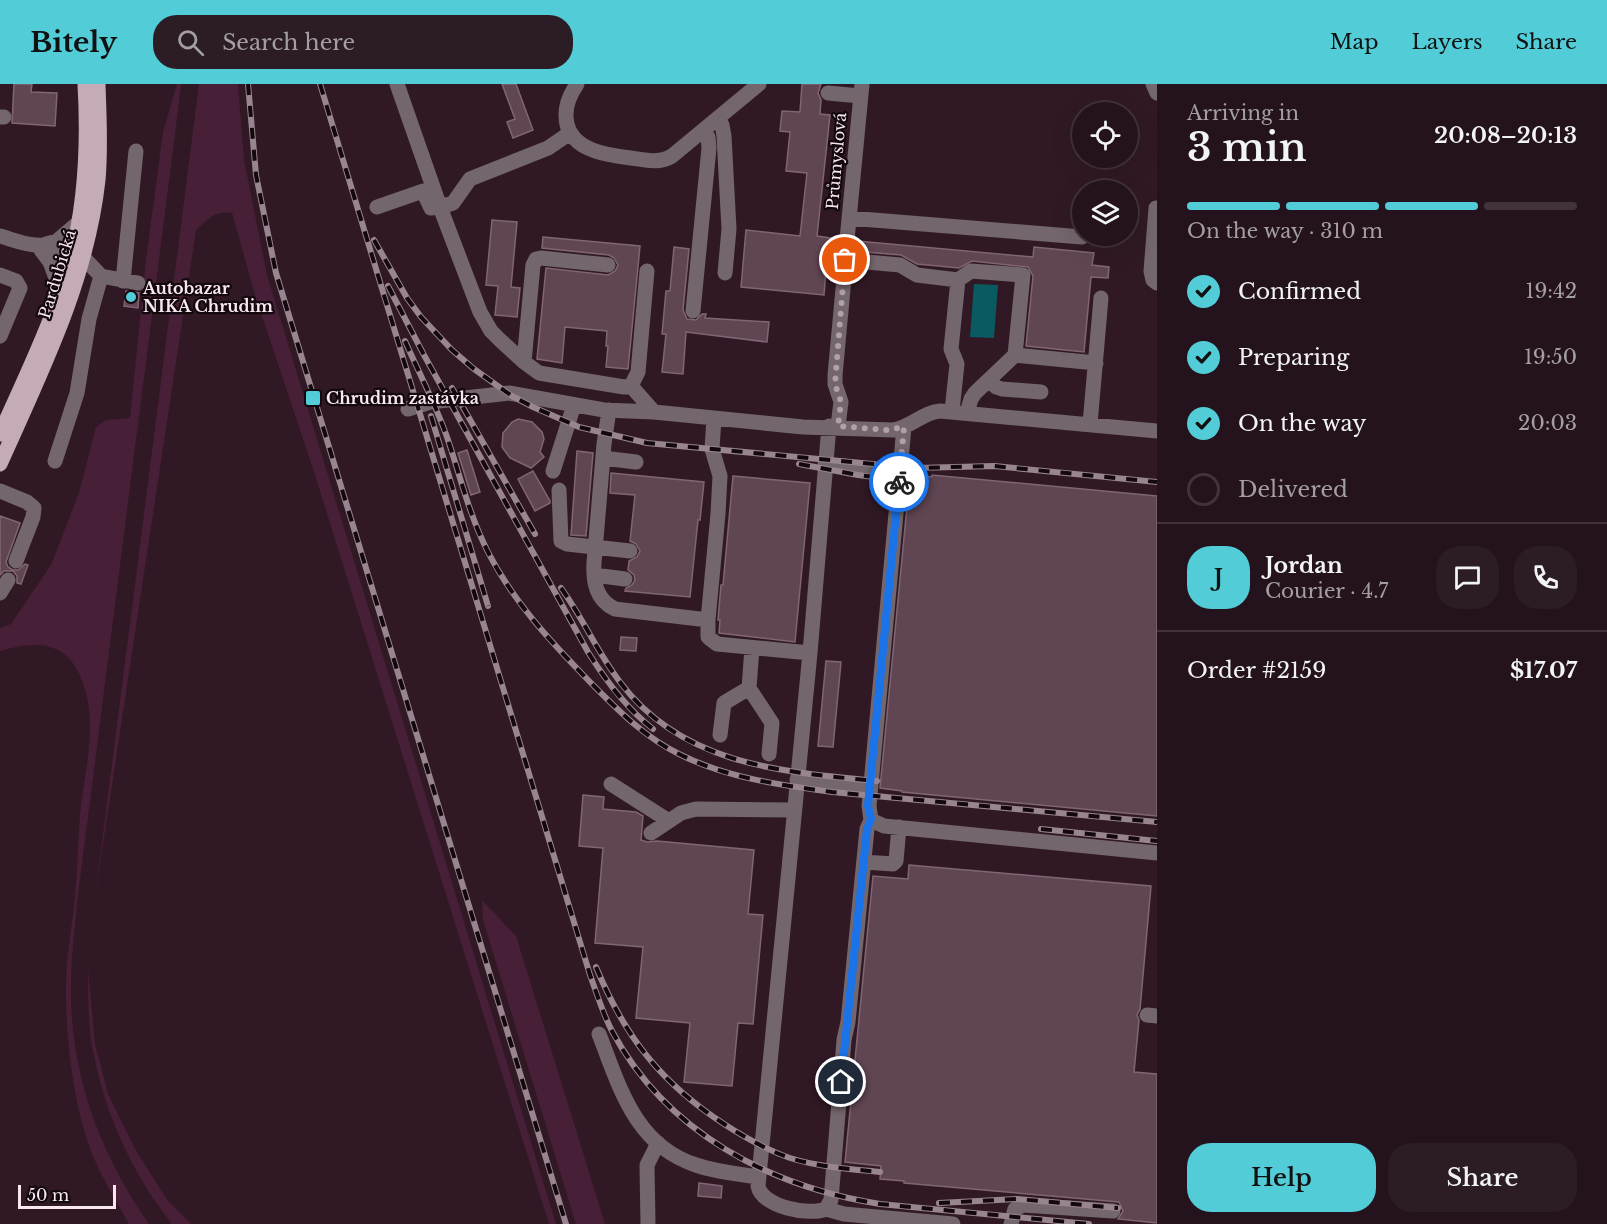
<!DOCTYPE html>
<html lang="en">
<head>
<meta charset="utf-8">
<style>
	:root { --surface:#24131c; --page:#2c1c25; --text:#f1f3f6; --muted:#a39ea3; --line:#41323b; --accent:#52ccd6 }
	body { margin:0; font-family:"Libre Baskerville",serif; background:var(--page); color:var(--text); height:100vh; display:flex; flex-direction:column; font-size:22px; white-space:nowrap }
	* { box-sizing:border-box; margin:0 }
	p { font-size:20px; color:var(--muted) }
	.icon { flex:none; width:33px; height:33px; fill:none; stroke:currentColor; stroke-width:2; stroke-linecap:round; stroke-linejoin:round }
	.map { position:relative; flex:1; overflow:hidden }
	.side { display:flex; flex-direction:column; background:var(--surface); width:450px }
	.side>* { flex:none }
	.fabs { position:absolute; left:1072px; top:18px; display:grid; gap:12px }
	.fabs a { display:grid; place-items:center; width:66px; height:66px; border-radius:50%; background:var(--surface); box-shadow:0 6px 24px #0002,0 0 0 2px var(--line); font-size:30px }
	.scale { position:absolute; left:18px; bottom:15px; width:98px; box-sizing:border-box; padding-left:6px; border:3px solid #f8e7ef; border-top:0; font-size:16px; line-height:21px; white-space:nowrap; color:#f8e7ef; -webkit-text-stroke:4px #12080d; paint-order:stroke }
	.pin { position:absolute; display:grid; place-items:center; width:51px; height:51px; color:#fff; margin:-26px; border:3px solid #fff; border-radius:50%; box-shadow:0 2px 6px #0007 }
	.courier { position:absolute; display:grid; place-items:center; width:60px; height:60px; margin:-30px; border:4px solid #1a73e8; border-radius:50%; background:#fff; color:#222; box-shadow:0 2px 8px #0007 }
	.head em { font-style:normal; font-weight:600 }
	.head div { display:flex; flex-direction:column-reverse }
	.head { display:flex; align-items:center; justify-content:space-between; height:102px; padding:0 30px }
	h1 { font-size:39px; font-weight:600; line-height:45px }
	.bar { display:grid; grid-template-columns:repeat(4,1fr); gap:9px 6px; align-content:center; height:72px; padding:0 30px }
	.bar i { height:8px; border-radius:4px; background:var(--line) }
	.bar .selected { background:var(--accent) }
	.bar p { grid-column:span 4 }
	.line { display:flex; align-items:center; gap:15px; padding:0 30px; border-top:2px solid var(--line) }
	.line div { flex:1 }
	.round { display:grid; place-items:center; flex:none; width:63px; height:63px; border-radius:24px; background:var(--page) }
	ol { padding:0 30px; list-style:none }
	li { display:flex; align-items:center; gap:18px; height:66px }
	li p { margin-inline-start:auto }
	li .icon { padding:6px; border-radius:50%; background:var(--accent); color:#111; stroke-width:4 }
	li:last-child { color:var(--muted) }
	li i { width:33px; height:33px; border:3px solid var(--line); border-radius:50% }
	.button { display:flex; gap:12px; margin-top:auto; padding:12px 30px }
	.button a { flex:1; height:69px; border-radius:24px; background:var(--accent); color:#111; font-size:24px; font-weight:600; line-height:69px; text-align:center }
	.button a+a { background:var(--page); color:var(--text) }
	header { display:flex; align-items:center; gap:36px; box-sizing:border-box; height:84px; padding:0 30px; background:var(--accent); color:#111 }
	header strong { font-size:28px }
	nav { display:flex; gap:33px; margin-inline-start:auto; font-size:21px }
	.search { width:420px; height:54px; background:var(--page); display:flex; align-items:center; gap:15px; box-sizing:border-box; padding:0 21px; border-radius:24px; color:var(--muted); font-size:22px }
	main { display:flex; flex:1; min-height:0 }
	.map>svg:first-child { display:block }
</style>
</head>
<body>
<header>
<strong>Bitely</strong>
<div class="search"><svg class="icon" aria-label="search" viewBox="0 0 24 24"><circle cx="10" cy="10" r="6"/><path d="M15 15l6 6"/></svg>Search here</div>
<nav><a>Map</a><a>Layers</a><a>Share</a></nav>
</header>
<main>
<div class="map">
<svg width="1157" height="1140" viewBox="0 0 1157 1140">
	<rect width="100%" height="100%" fill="#301925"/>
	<path fill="#471f36" d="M 177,0 L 181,0 L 175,50 L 78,811 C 75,842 71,872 71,903 C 70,990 100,1070 149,1140 L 129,1140 C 114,1113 96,1085 87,1055 C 71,1008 63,930 67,880 C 69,853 75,826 76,799 C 78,776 78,754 80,731 C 84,691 97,645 85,605 C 71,558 42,555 0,567 L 0,544 L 11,540 L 51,481 L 79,409 L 96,343 L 106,336 L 130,334 L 146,176 L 163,48 Z
		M 199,0 L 238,0 L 244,76 L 267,191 L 556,1140 L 549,1140 L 315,391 L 256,214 L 232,129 C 212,127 209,135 196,146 L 95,813 Z
		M 482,816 L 516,852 L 605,1140 L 576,1140 L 483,836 Z
		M 88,885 L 95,960 L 108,1010 L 135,1065 L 168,1117 L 191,1140 L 172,1140 C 129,1086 102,1023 91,955 C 88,932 88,908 88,885 Z"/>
	<path fill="#095b61" d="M 974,200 L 998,201 L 994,254 L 970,253 Z"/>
	<path fill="#604552" stroke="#816573" stroke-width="1.5" d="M 14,0 L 32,0 L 31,8 L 57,9 L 55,42 L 12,39 Z
		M 502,0 L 516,0 L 533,46 L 513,54 L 507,38 L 515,35 Z
		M 802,0 L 821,0 L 818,9 L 821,16 L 820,30 L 830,31 L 817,152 L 837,155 L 842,164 L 836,172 L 827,171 L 824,211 L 741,203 L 746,146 L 800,152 L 807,89 L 786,87 L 790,48 L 780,47 L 782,27 L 800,28 Z
		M 492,136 L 517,138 L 511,203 L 520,204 L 517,233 L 495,231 L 498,202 L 486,201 Z
		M 543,153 L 640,162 L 628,285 L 606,283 L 608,262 L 606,262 L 607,247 L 565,243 L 562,279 L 537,275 L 546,184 L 608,191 L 615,187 L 618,181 L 614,174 L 609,171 L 542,164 Z
		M 857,157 L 1033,173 L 1034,163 L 1094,169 L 1092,181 L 1109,183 L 1108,194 L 1091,193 L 1084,268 L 1026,262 L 1033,192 L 1028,183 L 972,177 L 959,184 L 917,180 L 901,171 L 853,167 L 851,165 Z
		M 674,163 L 689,165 L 683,226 L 687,235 L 696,236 L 702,230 L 706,230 L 705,234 L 769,238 L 767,258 L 686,248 L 683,290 L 662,288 L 666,250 L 662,250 L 666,207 L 670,207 Z
		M 126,207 L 139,209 L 138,224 L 124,222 Z
		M 518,335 L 532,338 L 542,348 L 544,355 L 540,368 L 544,373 L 531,384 L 510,374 L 502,363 L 503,349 L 512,338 Z
		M 467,366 L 480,408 L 471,411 L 458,369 Z
		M 577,367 L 593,369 L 586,452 L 571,451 Z
		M 533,387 L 550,417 L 550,419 L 535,427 L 518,395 Z
		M 611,389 L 704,398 L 700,436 L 698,436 L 690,513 L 625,507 L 626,504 L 632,501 L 635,496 L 634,491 L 628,486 L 629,477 L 637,473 L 640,467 L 636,460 L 630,457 L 635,411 L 610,409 Z
		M 910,391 L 932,393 L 932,391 L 1157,412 L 1157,732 L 902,708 L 902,707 L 880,704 Z
		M 733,392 L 810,399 L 795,558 L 719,549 L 720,536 L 718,536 L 721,501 L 723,501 Z
		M 0,432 L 20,439 L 6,478 L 8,483 L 13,486 L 18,486 L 25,480 L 28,481 L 21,500 L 17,499 L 17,492 L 13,487 L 4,487 L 0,491 Z
		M 621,553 L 637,554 L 636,567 L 620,566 Z
		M 826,577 L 841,578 L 833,663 L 818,662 Z
		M 583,711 L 604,713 L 603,725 L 636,728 L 643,732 L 641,756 L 647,758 L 657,757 L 754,766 L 748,830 L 763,831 L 753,940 L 738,939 L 732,1002 L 684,998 L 690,939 L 636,934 L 643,863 L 595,859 L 603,764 L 579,762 Z
		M 909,781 L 1151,802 L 1140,925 L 1137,931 L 1139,936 L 1134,988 L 1157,990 L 1157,1139 L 1118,1135 L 1123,1127 L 1119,1118 L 904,1099 L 904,1097 L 880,1095 L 881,1082 L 845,1078 L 873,792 L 908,795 Z
		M 699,1099 L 722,1102 L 721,1114 L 698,1112 Z"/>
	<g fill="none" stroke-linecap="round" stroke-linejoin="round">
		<path stroke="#73666c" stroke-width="15" d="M 397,0 L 440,123 L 453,119 L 470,95 L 548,64 L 570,49
			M 577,0 C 571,9 566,19 566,30 C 565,65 604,71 631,74 C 645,76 659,80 672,72 L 759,0
			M 1153,0 L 1157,9
			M 828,9 L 860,12
			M 0,33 L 4,33
			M 717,35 L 722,41 L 724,52 L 729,145 L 725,189
			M 377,123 L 423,107 L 431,124 L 440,123 L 480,228 L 491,247 L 500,256 L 524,278 L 539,289 L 624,303 L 631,302 L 638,288 L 647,187
			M 1156,124 L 1151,187 L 1153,196 L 1157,199
			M 849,134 L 1082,153
			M 0,152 C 11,155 23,160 35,161 C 49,162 62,158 71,171
			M 847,156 L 862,0
			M 46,160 L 57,157 L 78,139
			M 41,166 L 50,178 L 61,208
			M 44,169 L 62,174 L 71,171 L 84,174 L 101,192 L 138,199
			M 845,176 L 900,181 L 917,191 L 958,196 L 971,187 L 1023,191 L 1015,271 L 1096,279
			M 0,191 L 16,197 L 20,204 L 0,252
			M 123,197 L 136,67
			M 693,227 L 709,64 L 708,53 L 703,47
			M 524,278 L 533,181 L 536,175 L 541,174 L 608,181
			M 989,296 L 996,303 L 1002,305 L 1041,308
			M 631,302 L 654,328
			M 408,325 L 430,318 L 509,309 L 604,326 L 654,328 L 803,343 L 893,346 C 910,344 923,328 940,327 L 1157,347
			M 609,326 L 604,360 L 594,479 C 593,498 596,516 615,525 L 708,536 L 718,430 L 720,392 L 712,365 L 714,334
			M 952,327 L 957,280 L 951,265 L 958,196
			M 967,329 L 971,315 L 975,309 L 1015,271
			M 1090,340 L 1101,214
			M 829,342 L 810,569 L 758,1102 C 762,1123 809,1132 826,1125 L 831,1116 L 844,956 L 848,938 L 867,745 L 871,736
			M 838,342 L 841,318 L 835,300 L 835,291 L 846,173
			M 904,343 L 869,722 L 871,736 L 884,742 L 1157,769
			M 603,374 L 636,378
			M 55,377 L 77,309 L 89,235 L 101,192
			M 825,380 L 900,389
			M 553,387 L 574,321
			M 559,406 L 561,457 L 567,460 L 630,467
			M 0,407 L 27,418 L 34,424 L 33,433 L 16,477
			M 594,491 L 625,495
			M 0,509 L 8,496
			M 708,536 L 708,553 L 717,560 L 810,569
			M 749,604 L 752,564
			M 720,651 L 724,619 L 749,604 L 772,639 L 769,670
			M 797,696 L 870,703
			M 611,700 L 669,737
			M 651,749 L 681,729 L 696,725 L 794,726
			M 864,778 L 893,780 L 896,777 L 899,743
			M 1147,931 L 1157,932
			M 599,950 C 620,1004 635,1061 696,1081 C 716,1088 738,1090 759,1093
			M 826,1125 L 844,1130 L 953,1140
			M 648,1140 L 647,1081 L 658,1059
			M 1011,1140 L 1015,1125 L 1023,1121 L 1113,1127"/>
		<path stroke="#c5aab7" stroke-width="15" d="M 0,350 C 21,303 44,256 61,207 C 85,141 89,69 85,0
			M 0,380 C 41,288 87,197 98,96 C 101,64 99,32 98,0"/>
		<defs>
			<path id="rail" d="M 248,0 L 256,91 L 276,189 L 566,1140
				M 320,0 L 590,891 C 597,910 603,930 612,947 C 666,1048 770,1103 880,1120 L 1089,1140
				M 374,156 L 407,214 L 421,233 L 452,266 L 474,285 L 512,312 L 533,323 L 579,343 L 647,359 L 916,384 L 994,382 L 1157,398
				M 388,202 L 424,271 L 588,568 C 606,597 626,624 653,645
				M 405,257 C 419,289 435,319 447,353 C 460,391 469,431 488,468 C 514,519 552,559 591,599 C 618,626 644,653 679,670 C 726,694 781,701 832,708 L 1157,738
				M 452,304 L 535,450
				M 431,332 L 488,522
				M 799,380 L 858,391 L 906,397
				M 561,504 C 583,534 597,568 620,598 C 682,681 782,688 877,697
				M 1041,745 L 1157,757
				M 596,883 C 625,953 661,999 724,1040 C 744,1053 767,1066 790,1074 C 819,1083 850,1085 880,1088
				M 939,1119 L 1017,1115 L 1118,1124"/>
		</defs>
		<use href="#rail" stroke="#99858f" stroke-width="6"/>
		<use href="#rail" stroke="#12080d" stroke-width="4" stroke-dasharray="11" stroke-linecap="butt"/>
	</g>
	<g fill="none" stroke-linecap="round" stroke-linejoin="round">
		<path stroke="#b29fa8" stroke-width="6" stroke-dasharray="0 10.8" d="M 845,176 L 835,300 L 841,318 L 838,342 L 887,346 L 904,343 L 899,398"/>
		<path stroke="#1a73e8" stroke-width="8" d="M 841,998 L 867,745 L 871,735 L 868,722 L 899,398"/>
	</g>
	<g fill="#52ccd6" stroke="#12080d" stroke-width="2">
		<circle cx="131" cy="213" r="6"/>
		<rect x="305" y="306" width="16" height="16" rx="3"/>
	</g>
	<g text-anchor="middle" stroke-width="4.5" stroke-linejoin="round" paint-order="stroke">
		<g font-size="16" fill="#f8e7ef" stroke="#12080d">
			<text transform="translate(836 77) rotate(-85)" y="6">Průmyslová</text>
			<text transform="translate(57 190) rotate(-73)" y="6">Pardubická</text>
		</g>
		<g font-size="16" font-weight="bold" fill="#f8e7ef" stroke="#12080d" text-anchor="start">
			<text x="143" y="210">Autobazar<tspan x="143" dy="18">NIKA Chrudim</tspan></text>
			<text x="326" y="320">Chrudim zastávka</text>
		</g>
	</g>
</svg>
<div class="fabs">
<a><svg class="icon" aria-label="locate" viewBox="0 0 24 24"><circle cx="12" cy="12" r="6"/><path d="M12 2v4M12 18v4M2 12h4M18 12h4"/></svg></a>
<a><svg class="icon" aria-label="layers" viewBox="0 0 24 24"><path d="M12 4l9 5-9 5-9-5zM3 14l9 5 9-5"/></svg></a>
</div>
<div class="scale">50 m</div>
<div class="pin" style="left:845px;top:176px;background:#ea580c"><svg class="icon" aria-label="bag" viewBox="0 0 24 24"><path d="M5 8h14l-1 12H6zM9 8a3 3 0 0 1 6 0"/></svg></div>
<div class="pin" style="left:841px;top:998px;background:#1f2937"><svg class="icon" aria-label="home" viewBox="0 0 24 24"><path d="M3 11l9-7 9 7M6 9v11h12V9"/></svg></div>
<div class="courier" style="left:899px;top:398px"><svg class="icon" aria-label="bike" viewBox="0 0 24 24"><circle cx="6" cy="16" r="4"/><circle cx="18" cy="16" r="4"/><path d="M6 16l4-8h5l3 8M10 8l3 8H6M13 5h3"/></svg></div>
</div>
<section class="side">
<div class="head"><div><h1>3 min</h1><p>Arriving in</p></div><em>20:08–20:13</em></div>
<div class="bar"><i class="selected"></i><i class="selected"></i><i class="selected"></i><i></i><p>On the way · 310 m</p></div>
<ol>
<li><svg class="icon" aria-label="check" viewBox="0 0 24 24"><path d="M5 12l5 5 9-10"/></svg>Confirmed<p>19:42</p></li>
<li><svg class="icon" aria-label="check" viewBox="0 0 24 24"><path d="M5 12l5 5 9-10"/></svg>Preparing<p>19:50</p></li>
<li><svg class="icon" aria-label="check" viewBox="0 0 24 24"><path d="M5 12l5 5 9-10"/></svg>On the way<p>20:03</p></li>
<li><i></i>Delivered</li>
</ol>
<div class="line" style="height:108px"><b class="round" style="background:var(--accent);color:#111">J</b><div><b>Jordan</b><p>Courier · 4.7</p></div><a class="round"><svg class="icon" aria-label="chat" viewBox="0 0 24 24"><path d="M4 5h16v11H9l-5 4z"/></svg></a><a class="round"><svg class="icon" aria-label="phone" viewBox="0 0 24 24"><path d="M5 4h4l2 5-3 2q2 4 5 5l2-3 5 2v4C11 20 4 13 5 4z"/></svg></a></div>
<div class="line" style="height:78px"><div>Order #2159</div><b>$17.07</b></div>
<div class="button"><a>Help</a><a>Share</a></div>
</section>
</main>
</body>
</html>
